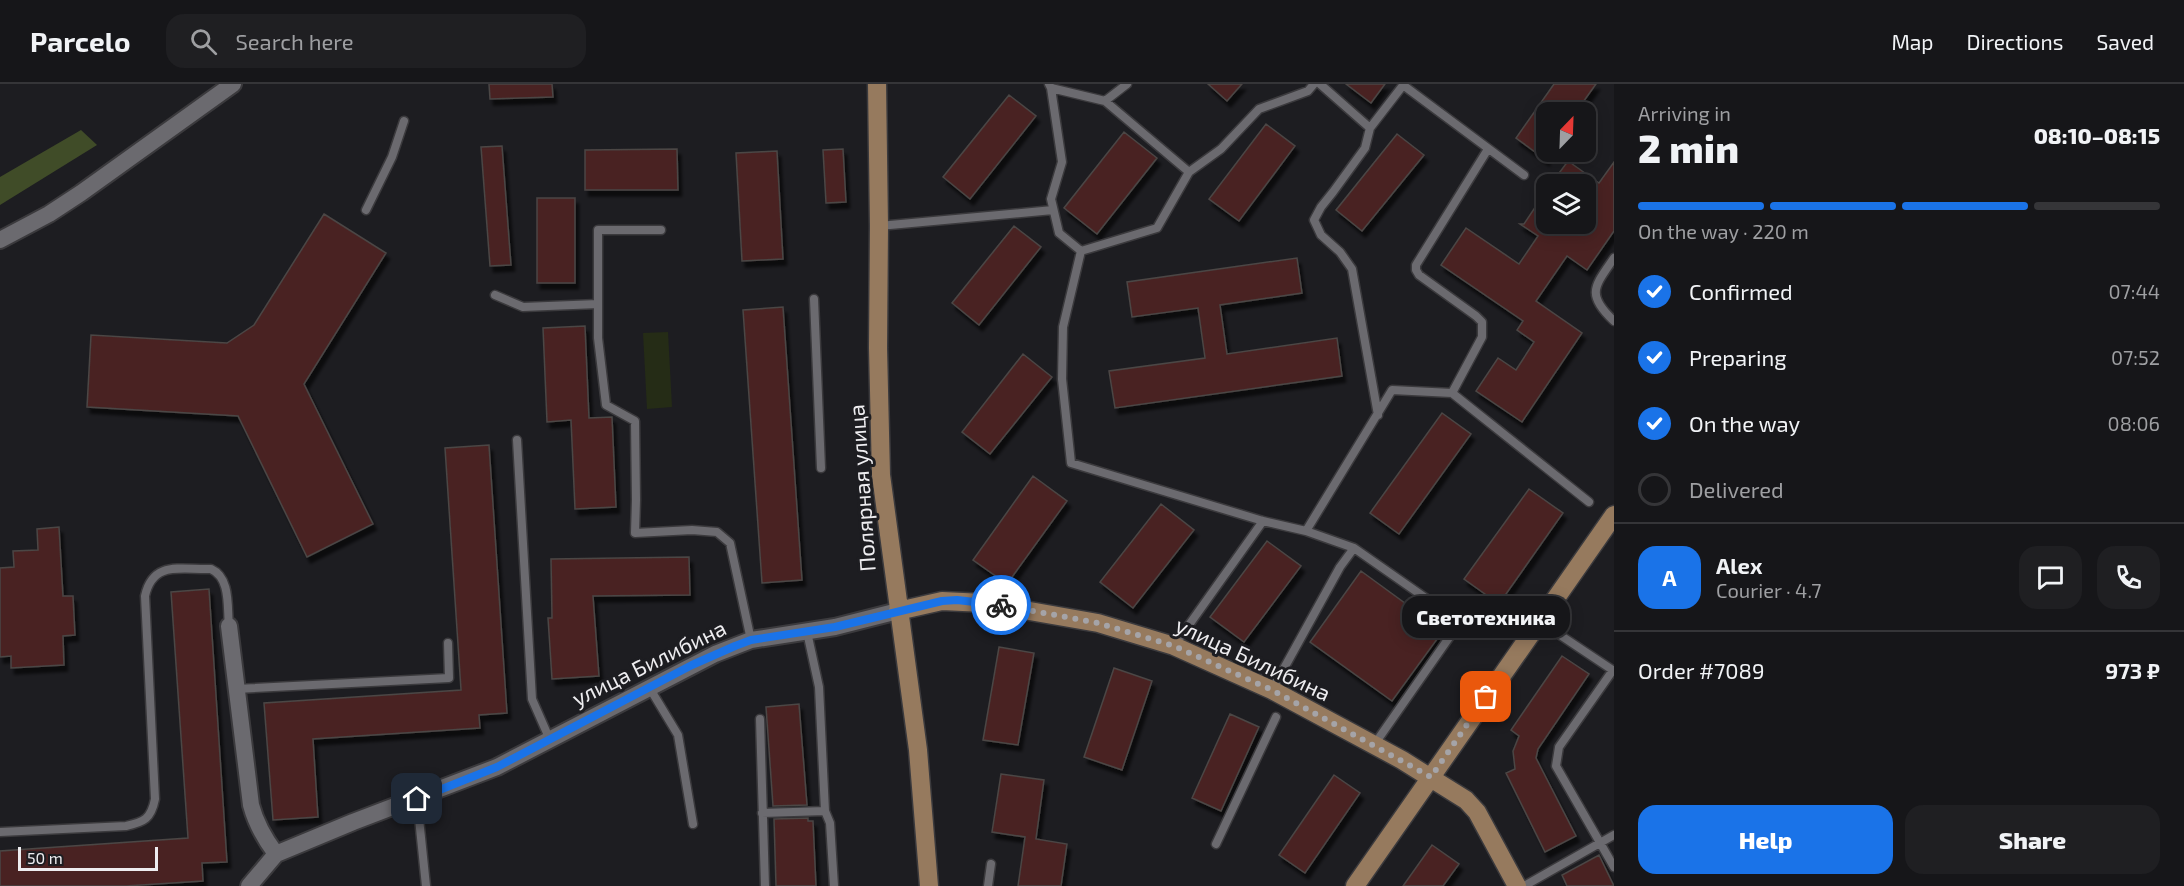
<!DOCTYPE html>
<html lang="en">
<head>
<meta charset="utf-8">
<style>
	:root { --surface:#161619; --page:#1f1f22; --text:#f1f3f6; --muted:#9e9fa2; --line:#353538; --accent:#1a73e8 }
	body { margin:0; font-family:"Exo 2",sans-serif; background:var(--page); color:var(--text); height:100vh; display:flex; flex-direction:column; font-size:22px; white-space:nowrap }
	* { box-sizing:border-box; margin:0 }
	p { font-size:20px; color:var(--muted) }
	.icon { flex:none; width:33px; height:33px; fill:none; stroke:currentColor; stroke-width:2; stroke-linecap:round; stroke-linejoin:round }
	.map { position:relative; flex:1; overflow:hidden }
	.panel { display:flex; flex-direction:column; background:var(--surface); width:570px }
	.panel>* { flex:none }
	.needle { width:39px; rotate:23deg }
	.controls { position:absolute; left:1536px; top:18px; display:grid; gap:12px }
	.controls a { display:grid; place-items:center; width:60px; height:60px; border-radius:12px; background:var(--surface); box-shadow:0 3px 15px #0003,0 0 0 2px var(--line); font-size:30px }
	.scale { position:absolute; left:18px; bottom:15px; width:140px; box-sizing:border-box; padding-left:6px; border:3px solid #eeedf0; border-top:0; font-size:16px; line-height:21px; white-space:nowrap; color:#eeedf0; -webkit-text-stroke:4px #1d1d21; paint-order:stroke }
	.pin { position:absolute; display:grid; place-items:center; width:51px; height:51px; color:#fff; margin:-26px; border-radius:12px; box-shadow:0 3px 9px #0006 }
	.courier { position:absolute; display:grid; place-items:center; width:60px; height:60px; margin:-30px; border:4px solid #1a73e8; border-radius:50%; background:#fff; color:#222; box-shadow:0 2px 8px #0007 }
	.bubble { position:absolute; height:42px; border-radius:18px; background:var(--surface); box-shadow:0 3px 15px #0003,0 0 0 2px var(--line); font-size:20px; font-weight:800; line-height:42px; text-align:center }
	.headline em { font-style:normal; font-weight:800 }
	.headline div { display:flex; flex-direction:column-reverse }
	.headline { display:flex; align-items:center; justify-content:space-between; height:102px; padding:0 24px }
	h1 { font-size:39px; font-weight:800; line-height:45px }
	.bar { display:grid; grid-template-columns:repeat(4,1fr); gap:9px 6px; align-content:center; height:72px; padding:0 24px }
	.bar i { height:8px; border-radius:4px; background:var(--line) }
	.bar .selected { background:var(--accent) }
	.bar p { grid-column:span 4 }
	.line { display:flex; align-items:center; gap:15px; padding:0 24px; border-top:2px solid var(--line) }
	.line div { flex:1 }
	.round { display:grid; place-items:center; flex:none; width:63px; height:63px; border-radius:18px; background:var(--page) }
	ol { padding:0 24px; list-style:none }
	li { display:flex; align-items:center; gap:18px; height:66px }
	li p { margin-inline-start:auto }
	li .icon { padding:6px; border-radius:50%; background:var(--accent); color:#fff; stroke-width:4 }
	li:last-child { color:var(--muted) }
	li i { width:33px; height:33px; border:3px solid var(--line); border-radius:50% }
	.button { display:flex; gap:12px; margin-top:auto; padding:12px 24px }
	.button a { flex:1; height:69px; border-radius:18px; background:var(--accent); color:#fff; font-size:24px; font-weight:800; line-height:69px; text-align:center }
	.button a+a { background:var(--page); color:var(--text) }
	header { display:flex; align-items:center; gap:36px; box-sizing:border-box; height:84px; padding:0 30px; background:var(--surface); border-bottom:2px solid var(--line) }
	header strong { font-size:28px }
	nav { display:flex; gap:33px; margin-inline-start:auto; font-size:21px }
	.search { width:420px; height:54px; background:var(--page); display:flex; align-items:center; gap:15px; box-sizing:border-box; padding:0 21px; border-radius:18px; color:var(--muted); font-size:22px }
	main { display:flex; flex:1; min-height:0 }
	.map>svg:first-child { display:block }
</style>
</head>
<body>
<header>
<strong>Parcelo</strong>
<div class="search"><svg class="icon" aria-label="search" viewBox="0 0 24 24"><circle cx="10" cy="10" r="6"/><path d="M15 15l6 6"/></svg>Search here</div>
<nav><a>Map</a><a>Directions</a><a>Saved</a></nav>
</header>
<main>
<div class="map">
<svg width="1614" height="802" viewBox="0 0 1614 802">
	<defs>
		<filter id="shadow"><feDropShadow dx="3.5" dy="6" stdDeviation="1.5" flood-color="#0009"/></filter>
	</defs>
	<rect width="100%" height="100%" fill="#1d1d21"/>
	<path fill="#252c16" d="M 668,248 L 672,323 L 647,325 L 643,249 Z"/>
	<path fill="#404c28" d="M 81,46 L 97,61 L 0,121 L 0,93 Z"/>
	<path fill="#4a2424" stroke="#4b4645" stroke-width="1.5" filter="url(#shadow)" d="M 489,0 L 552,0 L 553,13 L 490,15 Z
		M 1208,0 L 1242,0 L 1227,17 Z
		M 1346,0 L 1385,0 L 1371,19 Z
		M 1554,0 L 1596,0 L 1576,28 L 1546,28 L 1546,76 L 1516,54 Z
		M 1009,11 L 1036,32 L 970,115 L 943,93 Z
		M 1266,40 L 1295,62 L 1239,137 L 1209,115 Z
		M 1124,48 L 1157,74 L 1097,150 L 1064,124 Z
		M 1397,50 L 1424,71 L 1362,147 L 1336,126 Z
		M 502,62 L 511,181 L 490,182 L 481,63 Z
		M 677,65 L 678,106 L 585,106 L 585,66 Z
		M 843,65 L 846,118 L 826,119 L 823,66 Z
		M 777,67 L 783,175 L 742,177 L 736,69 Z
		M 1568,77 L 1599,99 L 1614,78 L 1614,147 L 1587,186 L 1567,172 L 1536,217 L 1582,249 L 1522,338 L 1476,307 L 1498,274 L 1516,286 L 1534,258 L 1517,246 L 1523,237 L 1441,181 L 1466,144 L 1519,180 L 1538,152 L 1520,140 L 1524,140 L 1546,107 L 1546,140 L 1586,140 L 1586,100 L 1551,100 Z
		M 537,114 L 575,114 L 575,199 L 537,199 Z
		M 324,130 L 386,169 L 304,300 L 373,440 L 307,473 L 238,332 L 87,323 L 91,251 L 227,259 L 254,241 Z
		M 1014,142 L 1041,163 L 979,241 L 952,219 Z
		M 1297,174 L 1302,209 L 1220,221 L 1227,270 L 1337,254 L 1342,292 L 1115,324 L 1109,287 L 1205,274 L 1198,224 L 1132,233 L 1127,198 Z
		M 783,223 L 802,496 L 762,499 L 743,226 Z
		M 585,242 L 589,334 L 612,333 L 616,423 L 575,425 L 571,336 L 547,338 L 543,244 Z
		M 1023,270 L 1052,293 L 990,370 L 962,348 Z
		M 1442,329 L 1471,350 L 1399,450 L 1370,429 Z
		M 489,361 L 507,629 L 479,631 L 480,644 L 313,655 L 318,733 L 273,736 L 264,619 L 461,606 L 445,364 Z
		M 1033,392 L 1067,417 L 1007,500 L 973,476 Z
		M 1529,405 L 1563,429 L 1499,520 L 1464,495 Z
		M 1161,420 L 1194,446 L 1133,524 L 1100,498 Z
		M 59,443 L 63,512 L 73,512 L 75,551 L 63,552 L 64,581 L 11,584 L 11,572 L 0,573 L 0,484 L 14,483 L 13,467 L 38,466 L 37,445 Z
		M 1267,457 L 1301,482 L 1244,558 L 1210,533 Z
		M 689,473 L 690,511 L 593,512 L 599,592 L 552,595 L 548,534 L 552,534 L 551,475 Z
		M 1361,487 L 1443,547 L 1392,617 L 1310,558 Z
		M 209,505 L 227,778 L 202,779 L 203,797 L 126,802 L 0,802 L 0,767 L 188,754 L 171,508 Z
		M 999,563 L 1034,569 L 1018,661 L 983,656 Z
		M 1562,572 L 1589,590 L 1538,665 L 1536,674 L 1576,752 L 1545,768 L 1506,689 L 1515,685 L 1513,667 L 1519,652 L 1511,646 Z
		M 1114,584 L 1152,597 L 1122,686 L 1084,673 Z
		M 799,620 L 807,721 L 773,722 L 766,623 Z
		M 1230,630 L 1259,643 L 1221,727 L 1192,714 Z
		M 1001,690 L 1044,696 L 1036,755 L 1067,760 L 1061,802 L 1018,802 L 1025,753 L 992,748 Z
		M 1334,691 L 1360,709 L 1305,789 L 1279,771 Z
		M 808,734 L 808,737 L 813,737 L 816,802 L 776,802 L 774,735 Z
		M 1432,761 L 1459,780 L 1443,802 L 1403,802 Z
		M 1599,771 L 1614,802 L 1567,802 L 1562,791 Z"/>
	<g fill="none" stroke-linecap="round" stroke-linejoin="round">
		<defs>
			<path id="lane" d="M 1049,0 L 1051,4 L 1105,17 L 1189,88 L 1221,65 L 1259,25 L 1308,7 L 1314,0
				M 1320,0 L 1370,44
				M 1403,1 L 1524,91
				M 1051,4 L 1062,78 L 1051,115 L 1059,149 L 1081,167 L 1063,243 L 1062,295 L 1071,379 L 1263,437 L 1306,447 L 1354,464
				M 1105,17 L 1127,0
				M 366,126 L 392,73 L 404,37
				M 879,142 L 1053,126
				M 661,146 L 598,146 L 598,254 L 606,321 L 635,337 L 636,416 L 635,449 L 692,446 L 717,448 L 730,459 L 751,556
				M 1081,167 L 1157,144 L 1189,88
				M 1614,174 C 1595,202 1585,210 1614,237
				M 495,211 L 523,223 L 598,220
				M 814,215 L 821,384
				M 1452,309 L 1482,253 L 1482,238 L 1476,232 L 1419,191 L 1416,186 L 1416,181 L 1488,65
				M 1378,331 L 1352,185 L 1340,168 L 1321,151 L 1314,136 L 1321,123 L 1333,108 L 1365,64 L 1370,44 L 1404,0
				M 517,356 L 532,615 L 550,656
				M 1306,447 L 1392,306 L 1452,309 L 1589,418
				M 1539,537 L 1614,587
				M 807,548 L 819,603 L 825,727
				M 1174,562 L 1263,437
				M 1613,586 L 1559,663 L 1556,682 L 1614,783
				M 649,603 L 678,651 L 693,740
				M 236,605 L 449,594 L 448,559
				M 1272,606 L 1340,483 L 1354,464 L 1460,538 L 1374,661
				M 760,635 L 765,802
				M 417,715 L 426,802
				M 762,729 L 825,727 L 830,739 L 834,802
				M 0,748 L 126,742 C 144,738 151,735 155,715 L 145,512 C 153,476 181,486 211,485 C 231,494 227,523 229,542
				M 1216,760 L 1276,633
				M 988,802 L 991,780
				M 1524,802 L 1614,751"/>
			<path id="street" d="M 0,156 L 49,130 L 81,109 L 233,0
				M 229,542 L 251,721 C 256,740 264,754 276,770
				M 249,802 L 276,770 L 353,738 L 497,683 L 715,570 L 751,556 L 835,543 L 898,527"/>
			<path id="secondary" d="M 877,0 L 879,142 L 878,264 L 881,391 L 918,666 L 929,802
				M 898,527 L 942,517 L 984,519 L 1098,539 L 1174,562 L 1272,606 L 1402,676 L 1466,716 L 1477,728 L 1517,802
				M 1355,802 L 1614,431"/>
		</defs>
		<use href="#lane" stroke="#3b3a3d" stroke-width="11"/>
		<use href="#street" stroke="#3b3a3d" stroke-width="20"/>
		<use href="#secondary" stroke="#3b3a3d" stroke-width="21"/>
		<use href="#lane" stroke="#6b6a6f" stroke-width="8"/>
		<use href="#street" stroke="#6b6a6f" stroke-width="16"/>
		<use href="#secondary" stroke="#967a5e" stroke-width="18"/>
	</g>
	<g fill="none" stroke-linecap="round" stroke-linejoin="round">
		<path stroke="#a5a4a8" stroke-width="6" stroke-dasharray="0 10.8" d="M 1001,521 L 1098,539 L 1174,562 L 1272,606 L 1431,693 L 1486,613"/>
		<path stroke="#1a73e8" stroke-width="8" d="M 417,715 L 497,683 L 692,581 L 735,562 L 751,556 L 835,543 L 942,517 L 957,516 L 1001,521"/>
	</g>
	<g text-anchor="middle" stroke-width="6" stroke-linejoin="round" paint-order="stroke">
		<g font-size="22" fill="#eeedf0" stroke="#1d1d21">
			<text transform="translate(862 404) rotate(-94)" y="8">Полярная улица</text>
			<text transform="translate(1253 575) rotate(25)" y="8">улица Билибина</text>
			<text transform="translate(649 579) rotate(-26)" y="8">улица Билибина</text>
		</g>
	</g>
</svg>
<div class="controls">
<a><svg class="needle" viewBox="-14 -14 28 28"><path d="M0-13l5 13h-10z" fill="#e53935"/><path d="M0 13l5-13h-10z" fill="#9e9fa2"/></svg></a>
<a><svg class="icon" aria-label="layers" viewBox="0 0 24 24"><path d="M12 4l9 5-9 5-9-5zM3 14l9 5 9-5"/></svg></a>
</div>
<div class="scale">50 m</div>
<div class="pin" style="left:1486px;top:613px;background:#ea580c"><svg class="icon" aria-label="bag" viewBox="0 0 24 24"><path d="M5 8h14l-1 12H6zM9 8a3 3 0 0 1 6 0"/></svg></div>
<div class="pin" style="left:417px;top:715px;background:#1f2937"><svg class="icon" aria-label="home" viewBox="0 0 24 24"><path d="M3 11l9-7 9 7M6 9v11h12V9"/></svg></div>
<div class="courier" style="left:1001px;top:521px"><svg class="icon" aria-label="bike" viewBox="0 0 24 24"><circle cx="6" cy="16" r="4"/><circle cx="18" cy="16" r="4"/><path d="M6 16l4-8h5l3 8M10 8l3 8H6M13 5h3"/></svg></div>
<div class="bubble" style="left:1402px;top:512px;width:168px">Светотехника</div>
</div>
<section class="panel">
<div class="headline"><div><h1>2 min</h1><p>Arriving in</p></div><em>08:10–08:15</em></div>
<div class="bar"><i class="selected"></i><i class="selected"></i><i class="selected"></i><i></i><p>On the way · 220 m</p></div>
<ol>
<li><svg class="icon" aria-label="check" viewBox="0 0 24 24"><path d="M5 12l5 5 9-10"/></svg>Confirmed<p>07:44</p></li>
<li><svg class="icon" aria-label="check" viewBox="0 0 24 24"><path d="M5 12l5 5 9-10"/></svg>Preparing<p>07:52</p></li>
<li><svg class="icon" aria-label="check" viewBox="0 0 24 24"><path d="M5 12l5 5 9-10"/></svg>On the way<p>08:06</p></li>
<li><i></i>Delivered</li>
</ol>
<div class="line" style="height:108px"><b class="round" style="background:var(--accent);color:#fff">A</b><div><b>Alex</b><p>Courier · 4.7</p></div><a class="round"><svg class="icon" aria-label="chat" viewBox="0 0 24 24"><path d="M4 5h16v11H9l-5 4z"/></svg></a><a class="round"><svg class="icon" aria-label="phone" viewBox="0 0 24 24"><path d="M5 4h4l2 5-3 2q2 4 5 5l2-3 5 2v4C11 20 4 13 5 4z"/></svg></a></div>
<div class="line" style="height:78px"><div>Order #7089</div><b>973 ₽</b></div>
<div class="button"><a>Help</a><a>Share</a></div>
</section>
</main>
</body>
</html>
